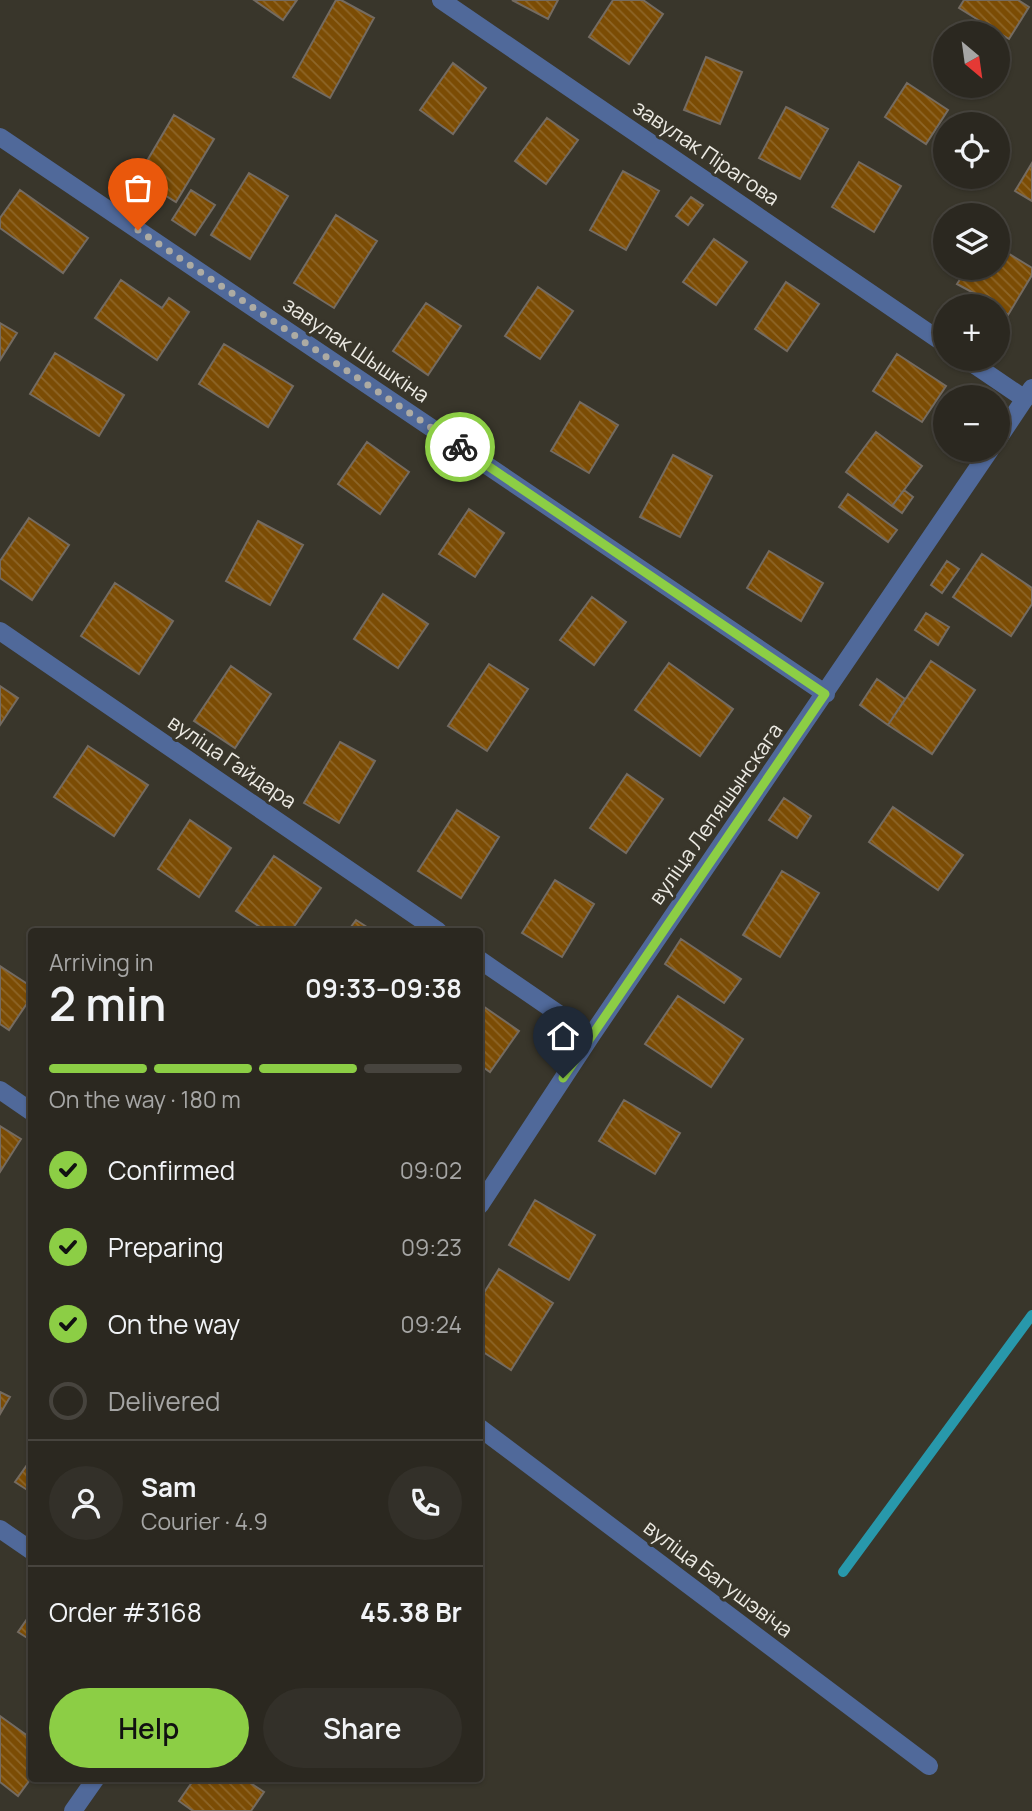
<!DOCTYPE html>
<html lang="en">
<head>
<meta charset="utf-8">
<style>
	:root { --surface:#2b2820; --page:#333029; --text:#f1f3f6; --muted:#a6a6a5; --line:#47443e; --accent:#8cce45 }
	body { margin:0; font-family:Manrope,sans-serif; background:var(--page); color:var(--text); height:100vh; display:flex; flex-direction:column; font-size:26px; white-space:nowrap }
	* { box-sizing:border-box; margin:0 }
	p { font-size:23px; color:var(--muted) }
	.icon { flex:none; width:38px; height:38px; fill:none; stroke:currentColor; stroke-width:2; stroke-linecap:round; stroke-linejoin:round }
	.map { position:relative; flex:1; overflow:hidden }
	.drawer { position:absolute; left:28px; top:928px; width:455px; height:854px; display:flex; flex-direction:column; background:var(--surface); border-radius:7px; box-shadow:0 2px 5px #0004,0 0 0 2px var(--line) }
	.drawer>* { flex:none }
	.needle { width:46px; rotate:151deg }
	.controls { position:absolute; left:933px; top:21px; display:grid; gap:14px }
	.controls a { display:grid; place-items:center; width:77px; height:77px; border-radius:50%; background:var(--surface); box-shadow:0 2px 5px #0004,0 0 0 2px var(--line); font-size:35px }
	.pin { position:absolute; display:grid; place-items:center; width:60px; height:60px; color:#fff; margin:-72px -30px; border-radius:50% 50% 50% 0; rotate:-45deg; box-shadow:0 0 7px #0007 }
	.pin .icon { rotate:45deg }
	.courier { position:absolute; display:grid; place-items:center; width:70px; height:70px; margin:-35px; border:5px solid #8cce45; border-radius:50%; background:#fff; color:#222; box-shadow:0 2px 9px #0007 }
	.summary em { font-style:normal; font-weight:600 }
	.summary div { display:flex; flex-direction:column-reverse }
	.summary { display:flex; align-items:center; justify-content:space-between; height:119px; padding:0 21px }
	h1 { font-size:46px; font-weight:600; line-height:52px }
	.bar { display:grid; grid-template-columns:repeat(4,1fr); gap:10px 7px; align-content:center; height:84px; padding:0 21px }
	.bar i { height:9px; border-radius:5px; background:var(--line) }
	.bar .on { background:var(--accent) }
	.bar p { grid-column:span 4 }
	.line { display:flex; align-items:center; gap:18px; padding:0 21px; border-top:2px solid var(--line) }
	.line div { flex:1 }
	.round { display:grid; place-items:center; flex:none; width:74px; height:74px; border-radius:37px; background:var(--page) }
	ol { padding:0 21px; list-style:none }
	li { display:flex; align-items:center; gap:21px; height:77px }
	li p { margin-inline-start:auto }
	li .icon { padding:7px; border-radius:50%; background:var(--accent); color:#111; stroke-width:4 }
	li:last-child { color:var(--muted) }
	li i { width:38px; height:38px; border:4px solid var(--line); border-radius:50% }
	.primary-button { display:flex; gap:14px; margin-top:auto; padding:14px 21px }
	.primary-button a { flex:1; height:80px; border-radius:42px; background:var(--accent); color:#111; font-size:28px; font-weight:600; line-height:80px; text-align:center }
	.primary-button a+a { background:var(--page); color:var(--text) }
	.map>svg:first-child { display:block }
</style>
</head>
<body>
<div class="map">
<svg width="1032" height="1811" viewBox="0 0 1032 1811">
	<defs>
		<pattern id="building-back-hatch" width="6" height="6" patternUnits="userSpaceOnUse" patternTransform="scale(1.75)"><rect width="6" height="6" fill="#7b4c04"/><path d="M-1 5l2 2M0 0l6 6M5-1l2 2" fill="none" stroke="#8e6628"/></pattern>
	</defs>
	<rect width="100%" height="100%" fill="#39362b"/>
	<g fill="none" stroke-linecap="round" stroke-linejoin="round">
		<path stroke="#2898ab" stroke-width="10" d="M 843,1572 L 1032,1315"/>
	</g>
	<path fill="url(#building-back-hatch)" stroke="#746b61" stroke-width="2" d="M 254,0 L 297,0 L 283,20 Z
		M 336,0 L 341,0 L 374,18 L 330,98 L 293,77 Z
		M 512,0 L 558,0 L 548,19 Z
		M 613,0 L 643,0 L 663,14 L 629,64 L 589,37 Z
		M 964,0 L 1018,0 L 1029,7 L 1009,39 L 959,8 Z
		M 706,57 L 742,72 L 720,124 L 684,110 Z
		M 453,63 L 486,88 L 453,134 L 420,110 Z
		M 907,83 L 948,110 L 926,144 L 885,117 Z
		M 786,107 L 828,129 L 800,179 L 759,158 Z
		M 174,115 L 214,139 L 176,202 L 137,178 Z
		M 547,118 L 578,140 L 546,184 L 515,161 Z
		M 859,162 L 901,186 L 874,232 L 832,207 Z
		M 1032,163 L 1032,201 L 1015,191 Z
		M 623,171 L 659,191 L 626,250 L 590,230 Z
		M 249,173 L 288,196 L 250,259 L 211,235 Z
		M 20,190 L 88,238 L 63,273 L 0,228 L 0,218 Z
		M 191,190 L 215,205 L 195,235 L 172,220 Z
		M 691,197 L 703,205 L 688,225 L 676,216 Z
		M 336,215 L 377,241 L 334,308 L 294,283 Z
		M 714,239 L 747,262 L 716,305 L 683,282 Z
		M 998,247 L 1032,268 L 1032,275 L 1008,315 L 998,306 L 957,284 L 967,268 L 998,268 Z
		M 121,280 L 162,308 L 169,298 L 189,312 L 157,360 L 95,318 Z
		M 786,282 L 819,304 L 787,351 L 755,329 Z
		M 538,287 L 573,311 L 540,359 L 505,336 Z
		M 426,303 L 461,326 L 428,375 L 393,351 Z
		M 0,323 L 17,333 L 0,360 Z
		M 224,344 L 293,386 L 268,427 L 199,384 Z
		M 55,353 L 124,395 L 99,436 L 30,394 Z
		M 897,354 L 946,386 L 922,422 L 873,391 Z
		M 580,402 L 618,425 L 589,473 L 551,451 Z
		M 876,432 L 922,466 L 892,506 L 846,472 Z
		M 367,442 L 409,472 L 380,514 L 338,484 Z
		M 673,455 L 712,476 L 680,537 L 640,517 Z
		M 904,490 L 913,497 L 902,513 L 892,506 Z
		M 848,494 L 897,530 L 888,542 L 839,507 Z
		M 469,509 L 504,533 L 475,577 L 439,554 Z
		M 29,518 L 69,545 L 32,600 L 0,578 L 0,561 Z
		M 258,521 L 303,545 L 270,605 L 226,581 Z
		M 769,551 L 823,583 L 801,621 L 747,588 Z
		M 982,554 L 1032,588 L 1032,604 L 1011,636 L 953,597 Z
		M 947,561 L 959,569 L 942,593 L 931,585 Z
		M 115,583 L 173,621 L 139,674 L 81,636 Z
		M 383,594 L 428,624 L 398,668 L 354,639 Z
		M 592,597 L 626,622 L 594,665 L 560,640 Z
		M 926,613 L 949,627 L 938,645 L 915,630 Z
		M 931,661 L 975,690 L 932,754 L 888,725 Z
		M 669,663 L 733,709 L 700,756 L 635,710 Z
		M 489,664 L 528,689 L 487,751 L 448,726 Z
		M 231,666 L 271,694 L 235,748 L 194,721 Z
		M 877,679 L 905,699 L 888,725 L 860,705 Z
		M 0,686 L 18,698 L 0,725 Z
		M 340,742 L 375,761 L 339,823 L 304,803 Z
		M 88,746 L 148,785 L 114,836 L 54,797 Z
		M 627,774 L 663,799 L 626,853 L 590,828 Z
		M 784,798 L 811,816 L 797,838 L 769,820 Z
		M 893,807 L 963,855 L 938,890 L 869,842 Z
		M 457,810 L 499,837 L 461,898 L 418,871 Z
		M 190,820 L 231,848 L 199,897 L 158,869 Z
		M 274,856 L 321,888 L 291,931 L 266,931 L 236,911 Z
		M 782,871 L 819,893 L 780,957 L 743,935 Z
		M 555,880 L 594,904 L 562,957 L 522,933 Z
		M 356,920 L 373,931 L 348,931 Z
		M 681,939 L 741,979 L 724,1003 L 665,964 Z
		M 0,966 L 32,987 L 32,996 L 9,1030 L 0,1024 Z
		M 678,996 L 743,1039 L 711,1087 L 645,1044 Z
		M 480,1004 L 519,1031 L 490,1072 L 480,1065 Z
		M 624,1100 L 680,1133 L 655,1174 L 599,1141 Z
		M 0,1126 L 21,1139 L 0,1172 Z
		M 535,1200 L 595,1235 L 569,1280 L 509,1245 Z
		M 499,1269 L 553,1303 L 511,1370 L 480,1350 L 480,1299 Z
		M 0,1392 L 10,1397 L 0,1414 Z
		M 32,1458 L 32,1493 L 15,1482 Z
		M 32,1612 L 32,1641 L 18,1632 Z
		M 0,1716 L 32,1739 L 32,1777 L 18,1796 L 0,1782 Z
		M 195,1778 L 243,1778 L 264,1792 L 251,1811 L 193,1811 L 179,1801 Z"/>
	<g fill="none" stroke-linecap="round" stroke-linejoin="round">
		<path stroke="#50699a" stroke-width="18" d="M 441,0 L 945,344
			M 0,137 L 826,694
			M 966,359 L 1025,399
			M 998,439 L 1032,388
			M 0,631 L 438,931
			M 480,960 L 591,1036
			M 0,1090 L 32,1112
			M 480,1205 L 591,1036 L 990,450
			M 480,1428 L 929,1766
			M 0,1529 L 32,1551
			M 73,1811 L 96,1778"/>
	</g>
	<g fill="none" stroke-linecap="round" stroke-linejoin="round">
		<path stroke="#adaba3" stroke-width="7" stroke-dasharray="0 12.6" d="M 138,230 L 460,447"/>
		<path stroke="#8cce45" stroke-width="9" d="M 460,447 L 825,694 L 563,1078"/>
	</g>
	<g text-anchor="middle" stroke-width="6" stroke-linejoin="round" paint-order="stroke">
		<g font-size="21" fill="#eceae3" stroke="#39362b">
			<text transform="translate(706 153) rotate(34)" y="7">завулак Пірагова</text>
			<text transform="translate(356 350) rotate(34)" y="7">завулак Шышкіна</text>
			<text transform="translate(232 762) rotate(34)" y="7">вуліца Гайдара</text>
			<text transform="translate(716 814) rotate(-55)" y="7">вуліца Лепяшынскага</text>
			<text transform="translate(718 1579) rotate(37)" y="7">вуліца Багушэвіча</text>
		</g>
	</g>
</svg>
<div class="controls">
<a><svg class="needle" viewBox="-14 -14 28 28"><path d="M0-13l5 13h-10z" fill="#e53935"/><path d="M0 13l5-13h-10z" fill="#a6a6a5"/></svg></a>
<a><svg class="icon" aria-label="locate" viewBox="0 0 24 24"><circle cx="12" cy="12" r="6"/><path d="M12 2v4M12 18v4M2 12h4M18 12h4"/></svg></a>
<a><svg class="icon" aria-label="layers" viewBox="0 0 24 24"><path d="M12 4l9 5-9 5-9-5zM3 14l9 5 9-5"/></svg></a>
<a>+</a>
<a>−</a>
</div>
<div class="pin" style="left:138px;top:230px;background:#ea580c"><svg class="icon" aria-label="bag" viewBox="0 0 24 24"><path d="M5 8h14l-1 12H6zM9 8a3 3 0 0 1 6 0"/></svg></div>
<div class="pin" style="left:563px;top:1078px;background:#1f2937"><svg class="icon" aria-label="home" viewBox="0 0 24 24"><path d="M3 11l9-7 9 7M6 9v11h12V9"/></svg></div>
<div class="courier" style="left:460px;top:447px"><svg class="icon" aria-label="bike" viewBox="0 0 24 24"><circle cx="6" cy="16" r="4"/><circle cx="18" cy="16" r="4"/><path d="M6 16l4-8h5l3 8M10 8l3 8H6M13 5h3"/></svg></div>
<section class="drawer">
<div class="summary"><div><h1>2 min</h1><p>Arriving in</p></div><em>09:33–09:38</em></div>
<div class="bar"><i class="on"></i><i class="on"></i><i class="on"></i><i></i><p>On the way · 180 m</p></div>
<ol>
<li><svg class="icon" aria-label="check" viewBox="0 0 24 24"><path d="M5 12l5 5 9-10"/></svg>Confirmed<p>09:02</p></li>
<li><svg class="icon" aria-label="check" viewBox="0 0 24 24"><path d="M5 12l5 5 9-10"/></svg>Preparing<p>09:23</p></li>
<li><svg class="icon" aria-label="check" viewBox="0 0 24 24"><path d="M5 12l5 5 9-10"/></svg>On the way<p>09:24</p></li>
<li><i></i>Delivered</li>
</ol>
<div class="line" style="height:126px"><a class="round"><svg class="icon" aria-label="person" viewBox="0 0 24 24"><circle cx="12" cy="8" r="4"/><path d="M4 21q1-7 8-7t8 7"/></svg></a><div><b>Sam</b><p>Courier · 4.9</p></div><a class="round"><svg class="icon" aria-label="phone" viewBox="0 0 24 24"><path d="M5 4h4l2 5-3 2q2 4 5 5l2-3 5 2v4C11 20 4 13 5 4z"/></svg></a></div>
<div class="line" style="height:91px"><div>Order #3168</div><b>45.38 Br</b></div>
<div class="primary-button"><a>Help</a><a>Share</a></div>
</section>
</div>
</body>
</html>
